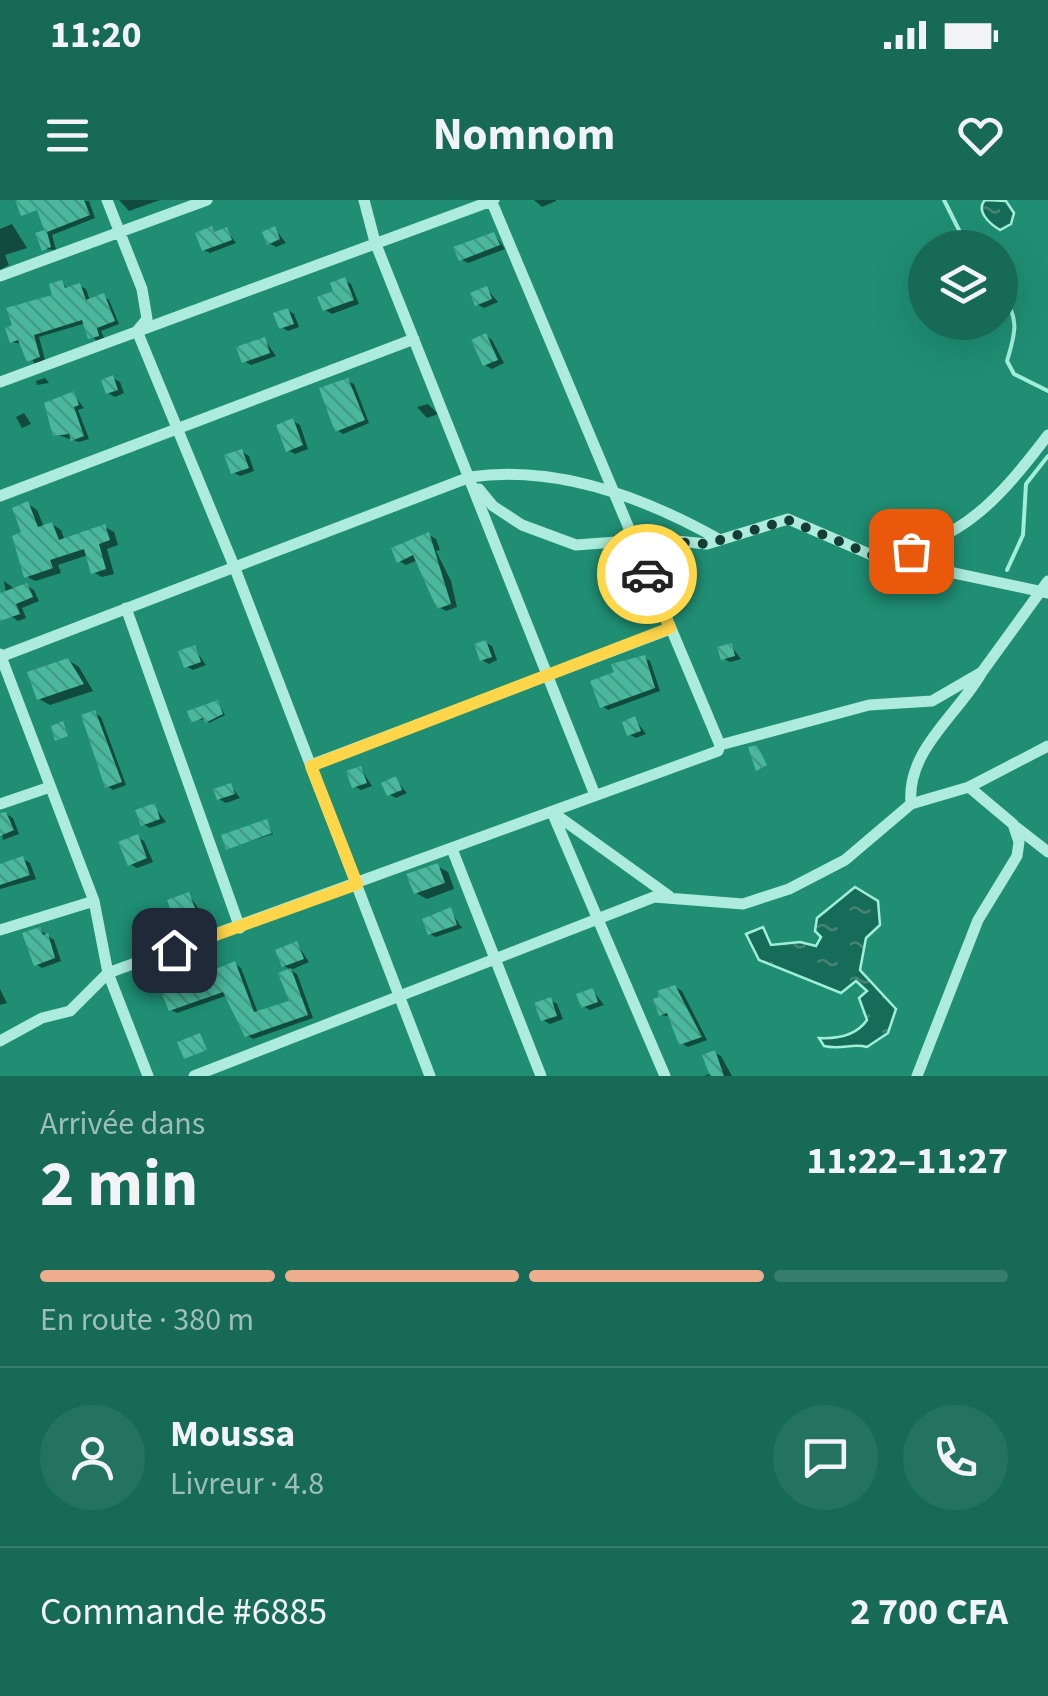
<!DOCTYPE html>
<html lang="fr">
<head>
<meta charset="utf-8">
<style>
	:root { --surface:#176a56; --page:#247260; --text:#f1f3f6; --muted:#9ebfb9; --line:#367d6c; --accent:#eead8d }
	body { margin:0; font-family:"Source Sans 3",sans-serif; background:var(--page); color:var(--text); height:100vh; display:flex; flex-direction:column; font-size:38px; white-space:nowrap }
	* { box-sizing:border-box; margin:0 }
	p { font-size:32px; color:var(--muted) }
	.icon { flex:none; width:55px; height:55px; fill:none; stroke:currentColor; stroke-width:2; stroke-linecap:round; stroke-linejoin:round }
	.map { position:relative; height:876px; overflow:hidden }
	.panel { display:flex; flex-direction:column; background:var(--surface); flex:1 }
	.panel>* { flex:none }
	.controls { position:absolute; left:908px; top:30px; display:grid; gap:20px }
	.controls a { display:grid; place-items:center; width:110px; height:110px; border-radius:50%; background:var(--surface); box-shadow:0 10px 40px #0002; font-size:50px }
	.pin { position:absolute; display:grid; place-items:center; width:85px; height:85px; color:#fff; margin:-42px; border-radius:20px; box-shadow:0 5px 15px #0006 }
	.courier { position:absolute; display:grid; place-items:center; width:100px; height:100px; margin:-50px; border:8px solid #ffd54a; border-radius:50%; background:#fff; color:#222; box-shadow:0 2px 12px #0007 }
	.summary em { font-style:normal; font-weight:700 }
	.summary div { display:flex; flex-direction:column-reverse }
	.summary { display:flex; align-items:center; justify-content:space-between; height:170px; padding:0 40px }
	h1 { font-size:65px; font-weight:700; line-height:75px }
	.bar { display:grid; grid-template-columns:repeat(4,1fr); gap:15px 10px; align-content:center; height:120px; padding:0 40px }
	.bar i { height:12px; border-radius:8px; background:var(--line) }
	.bar .on { background:var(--accent) }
	.bar p { grid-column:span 4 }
	.line { display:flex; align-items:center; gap:25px; padding:0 40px; border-top:2px solid var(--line) }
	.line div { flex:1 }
	.round { display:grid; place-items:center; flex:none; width:105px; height:105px; border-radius:52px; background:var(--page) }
	.status { display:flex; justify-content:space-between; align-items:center; height:70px; padding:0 50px; background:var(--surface); direction:ltr }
	.status svg { height:28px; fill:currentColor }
	header { display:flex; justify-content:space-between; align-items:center; height:130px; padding:0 40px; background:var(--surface); font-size:45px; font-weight:700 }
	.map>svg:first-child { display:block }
</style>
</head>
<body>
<div class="status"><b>11:20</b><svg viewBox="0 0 49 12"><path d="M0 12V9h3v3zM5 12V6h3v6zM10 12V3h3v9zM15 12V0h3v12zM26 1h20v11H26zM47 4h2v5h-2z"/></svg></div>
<header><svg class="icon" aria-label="menu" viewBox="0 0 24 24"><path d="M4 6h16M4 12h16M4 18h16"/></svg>Nomnom<svg class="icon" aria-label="heart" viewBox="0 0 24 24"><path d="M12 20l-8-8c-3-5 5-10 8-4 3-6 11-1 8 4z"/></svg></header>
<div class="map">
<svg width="1048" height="876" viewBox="0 0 1048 876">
	<defs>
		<pattern id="water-ripples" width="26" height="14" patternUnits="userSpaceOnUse" patternTransform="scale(2.5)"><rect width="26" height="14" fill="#156c58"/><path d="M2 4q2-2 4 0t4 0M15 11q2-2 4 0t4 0" fill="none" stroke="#468375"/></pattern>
		<pattern id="building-back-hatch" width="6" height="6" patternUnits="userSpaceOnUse" patternTransform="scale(2.5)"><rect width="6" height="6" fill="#4bb79c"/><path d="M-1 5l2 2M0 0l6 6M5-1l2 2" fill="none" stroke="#409c85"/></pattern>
	</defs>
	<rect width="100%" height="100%" fill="#1f8e73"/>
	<path fill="url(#water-ripples)" stroke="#a1eed9" stroke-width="2.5" d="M 985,0 L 1006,1 L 1014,13 L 1011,24 L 1000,30 C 990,24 975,11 985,0 Z
		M 855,687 L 878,701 L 880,725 L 866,738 L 860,770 L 896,809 L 888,833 L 867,847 C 852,843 842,850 824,846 L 819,838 C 838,839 856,836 867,820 L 859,798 L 867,791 L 856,781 L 841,793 L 759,760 L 746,734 L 763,727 L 771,745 L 800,742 L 816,746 L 821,737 L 815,731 L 817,718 Z"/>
	<path fill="#0007" d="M 76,0 L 89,1 L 95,18 L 52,35 L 56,50 L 44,49 L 38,35 L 48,31 Z
		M 119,0 L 160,0 L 129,11 Z
		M 534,0 L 556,0 L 556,1 L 542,7 Z
		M 12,24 L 27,48 L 5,55 L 9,65 L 0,70 L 0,29 Z
		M 275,29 L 286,43 L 276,47 L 269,43 Z
		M 226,30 L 236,43 L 210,53 L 204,50 L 198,35 Z
		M 494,34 L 505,49 L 468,63 L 461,59 Z
		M 344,80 L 351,84 L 359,104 L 332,114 L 325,110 Z
		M 62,83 L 69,90 L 80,86 L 86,89 L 90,101 L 103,96 L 109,100 L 119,124 L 101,131 L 104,138 L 96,141 L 86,123 L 39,137 L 45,160 L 35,164 L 22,144 L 12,142 L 56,97 Z
		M 486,88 L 498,102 L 484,108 L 477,104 Z
		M 288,110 L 294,114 L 299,127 L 288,131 L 281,127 Z
		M 486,136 L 492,140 L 504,163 L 492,169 L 485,165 Z
		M 264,139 L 276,156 L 251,165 L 244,161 Z
		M 45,178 L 49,183 L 37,185 L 36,181 Z
		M 113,178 L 120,182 L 124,193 L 115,197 L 108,193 Z
		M 348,181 L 354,184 L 369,223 L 343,234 L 337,230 Z
		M 73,194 L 84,208 L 78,210 L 89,239 L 79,242 L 55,234 Z
		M 428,204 L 438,214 L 427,218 L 417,207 Z
		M 24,213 L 31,224 L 22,228 L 16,217 Z
		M 293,221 L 300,225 L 308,249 L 295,254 L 288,250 Z
		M 242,252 L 249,256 L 254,271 L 240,276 L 233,272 Z
		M 28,304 L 37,310 L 44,327 L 52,324 L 61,330 L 65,341 L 105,327 L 114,332 L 118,345 L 107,349 L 114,374 L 102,377 L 93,372 L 88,355 L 58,365 L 61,373 L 35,381 L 26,376 Z
		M 429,335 L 436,339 L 440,350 L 436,351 L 451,381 L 457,407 L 446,411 L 439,407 L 418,360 L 406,365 L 399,361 Z
		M 4,381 L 16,390 L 27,386 L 34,390 L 39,401 L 22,408 L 26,418 L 18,421 L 0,408 L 0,396 L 6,394 Z
		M 485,442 L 492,446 L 497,460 L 489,464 L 482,460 Z
		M 731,446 L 741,459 L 730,462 L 723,458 Z
		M 194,448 L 206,465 L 193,470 L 186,466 Z
		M 644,458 L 650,461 L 660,491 L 608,510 L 602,506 Z
		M 68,460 L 79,467 L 93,491 L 50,505 L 39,499 Z
		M 218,502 L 225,515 L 209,523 L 206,519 L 193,521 Z
		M 95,513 L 101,517 L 126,585 L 113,590 L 107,586 Z
		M 635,519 L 646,534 L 636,538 L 629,534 Z
		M 361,569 L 372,586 L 361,590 L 354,586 Z
		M 395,579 L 407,593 L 396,598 L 389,594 Z
		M 231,586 L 240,598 L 226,603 L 219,599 Z
		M 154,606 L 166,622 L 150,628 L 143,624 Z
		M 6,614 L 13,618 L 19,634 L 3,640 L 0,615 Z
		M 267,621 L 273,634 L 228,648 Z
		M 137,637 L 144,641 L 153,662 L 137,668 L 130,664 Z
		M 23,659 L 30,663 L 36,679 L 0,689 L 0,666 Z
		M 437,666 L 448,672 L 454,689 L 427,699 L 416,693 Z
		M 189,695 L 201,712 L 182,718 L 175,714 Z
		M 450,710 L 462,728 L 436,737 L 430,734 Z
		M 40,730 L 54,740 L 61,761 L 42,768 L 36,764 Z
		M 297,744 L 309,762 L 291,770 L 284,766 Z
		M 203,754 L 215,772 L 235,764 L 241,768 L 258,813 L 292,803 L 291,770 L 297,774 L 313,818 L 253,839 L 247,835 L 228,795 L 177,813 L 171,810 Z
		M 675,787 L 682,791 L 707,840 L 688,847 L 681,843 L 672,817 L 661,815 Z
		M 0,789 L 7,803 L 0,805 Z
		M 593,791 L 604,805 L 590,810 L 583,806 Z
		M 550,800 L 557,804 L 563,819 L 550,824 L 543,820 Z
		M 715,853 L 721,856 L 732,876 L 704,876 L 712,873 Z"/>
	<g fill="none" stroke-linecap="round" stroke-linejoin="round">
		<path stroke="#a1eed9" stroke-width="4" d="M 944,0 L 968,48
			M 1000,92 C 1020,117 1016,132 1007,161 L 1014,174 L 1048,191
			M 1007,370 L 1023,335 L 1026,284 L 1048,256"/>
	</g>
	<path fill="url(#building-back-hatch)" d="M 15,0 L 84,0 L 90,15 L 47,32 L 51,47 L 42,51 L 35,33 L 44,30 L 37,10 L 21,16 Z
		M 212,26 L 214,32 L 227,27 L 232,40 L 202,51 L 195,33 Z
		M 275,26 L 280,39 L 267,45 L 262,32 Z
		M 494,32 L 500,45 L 459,61 L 453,47 Z
		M 345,77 L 354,100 L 323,111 L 317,97 L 333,91 L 330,83 Z
		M 62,80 L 65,88 L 80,83 L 86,100 L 104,93 L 115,121 L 97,128 L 99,136 L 88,139 L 82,120 L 34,135 L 40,157 L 27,162 L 18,140 L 10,143 L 5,128 L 12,125 L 6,108 L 52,95 L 49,84 Z
		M 487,86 L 492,99 L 475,106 L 470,93 Z
		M 288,108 L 294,124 L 279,129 L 273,113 Z
		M 486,133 L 498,160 L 483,166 L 471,140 Z
		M 265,137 L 270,153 L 242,163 L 236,147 Z
		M 113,175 L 118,190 L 106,194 L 101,180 Z
		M 348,178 L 365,220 L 335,232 L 319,188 Z
		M 74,191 L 79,205 L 74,207 L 84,236 L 71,241 L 69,234 L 53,236 L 44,203 Z
		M 293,218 L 303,245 L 286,252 L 276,225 Z
		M 242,249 L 249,268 L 231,274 L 224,255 Z
		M 28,301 L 38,327 L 52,322 L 59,340 L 105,324 L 110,340 L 99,344 L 106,369 L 91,374 L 84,349 L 50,360 L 53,368 L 24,378 L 12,336 L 21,332 L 12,308 Z
		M 429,332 L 451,404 L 437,409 L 413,355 L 397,363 L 391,348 Z
		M 27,383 L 33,397 L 16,404 L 20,414 L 0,421 L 0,393 Z
		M 486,440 L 492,457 L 480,461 L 474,444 Z
		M 732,443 L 735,456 L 721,460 L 717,447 Z
		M 195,445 L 201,462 L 184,468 L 178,451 Z
		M 645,455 L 655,488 L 600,508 L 590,481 L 614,472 L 611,464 Z
		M 68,458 L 84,484 L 37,500 L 27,472 Z
		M 218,500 L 223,514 L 205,523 L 203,518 L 191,523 L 187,511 Z
		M 95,510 L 122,582 L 105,588 L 81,515 Z
		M 635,516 L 641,531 L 627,536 L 622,522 Z
		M 63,521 L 68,536 L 55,541 L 51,526 Z
		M 757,545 L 767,565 L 756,571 L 748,547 Z
		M 361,566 L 367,583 L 352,588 L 346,571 Z
		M 396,576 L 402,590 L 387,596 L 381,583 Z
		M 231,583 L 235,594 L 217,600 L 213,589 Z
		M 155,603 L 160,619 L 141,626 L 135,610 Z
		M 6,612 L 14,630 L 0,636 L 0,613 Z
		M 267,619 L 272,633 L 226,650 L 221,635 Z
		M 138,634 L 147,658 L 128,666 L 118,642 Z
		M 23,656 L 30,675 L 0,685 L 0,664 Z
		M 438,663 L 445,683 L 414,694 L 406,674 Z
		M 189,692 L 195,708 L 173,716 L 167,700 Z
		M 451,707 L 457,725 L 428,735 L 422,719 Z
		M 40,727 L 43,735 L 48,733 L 55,758 L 34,766 L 22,733 Z
		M 297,741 L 304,759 L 282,767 L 275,750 Z
		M 203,751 L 211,771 L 235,761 L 254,812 L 289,801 L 278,773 L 291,768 L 308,815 L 245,837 L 223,792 L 169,811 L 162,794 L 179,787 L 169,761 Z
		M 675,785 L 702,837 L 679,845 L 667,813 L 659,816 L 653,799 L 659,797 L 657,791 Z
		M 593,788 L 598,802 L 581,808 L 576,794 Z
		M 551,797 L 557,816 L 541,821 L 534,803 Z
		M 200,833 L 207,850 L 184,859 L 177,842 Z
		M 715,850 L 724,876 L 710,876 L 702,855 Z"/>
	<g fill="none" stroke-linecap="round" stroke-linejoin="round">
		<path stroke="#adecdc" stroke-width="11" d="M 107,0 L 142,89 L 147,119 L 137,131 L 234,366 L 430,876
			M 364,0 L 375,42 L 595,595
			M 0,76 L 207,0
			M 0,182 L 494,0
			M 479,289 L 493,306 L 522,325 L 576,345 L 656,339 L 707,344 L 788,319 L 874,356 L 1048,393
			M 0,296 L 414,139
			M 883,354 C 962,344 1002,295 1048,235
			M 126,408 L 240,728
			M 0,454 L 94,701 L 108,773 L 148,876
			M 0,457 L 470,277 C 557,264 644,297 720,340
			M 720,545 L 869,505 L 932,501 L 982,472 L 1048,381
			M 311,565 L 670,429
			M 0,604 L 50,587
			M 911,604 C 906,550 958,515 982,472
			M 552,612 L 665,876
			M 555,614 L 669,696
			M 1016,627 L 1048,652
			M 452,649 L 541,876
			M 0,730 L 94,701
			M 0,841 L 42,818 L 70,811 L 108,773 L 718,551 L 720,545 L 491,0
			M 194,876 L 654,697 L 743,704 L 789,689 L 845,660 L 911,604 L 969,587 L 1048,546
			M 917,876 L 978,720 L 1017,656 L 1019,642 L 1013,624 L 969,587"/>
	</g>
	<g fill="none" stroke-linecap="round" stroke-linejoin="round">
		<path stroke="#163d33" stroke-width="10" stroke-dasharray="0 18" d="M 647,374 L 632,340 L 707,344 L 788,320 L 874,356 L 911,351"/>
		<path stroke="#ffd54a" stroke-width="12" d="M 174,750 L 357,684 L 311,566 L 670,428 L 647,374"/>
	</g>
</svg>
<div class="controls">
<a><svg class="icon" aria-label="layers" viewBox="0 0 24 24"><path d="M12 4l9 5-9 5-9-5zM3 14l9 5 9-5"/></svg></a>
</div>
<div class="pin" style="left:911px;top:351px;background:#ea580c"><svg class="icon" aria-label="bag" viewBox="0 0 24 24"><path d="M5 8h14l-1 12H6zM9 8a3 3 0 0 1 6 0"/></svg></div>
<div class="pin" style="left:174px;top:750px;background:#1f2937"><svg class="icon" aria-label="home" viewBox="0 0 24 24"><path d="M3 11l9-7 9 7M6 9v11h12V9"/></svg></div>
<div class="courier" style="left:647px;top:374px"><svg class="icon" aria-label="car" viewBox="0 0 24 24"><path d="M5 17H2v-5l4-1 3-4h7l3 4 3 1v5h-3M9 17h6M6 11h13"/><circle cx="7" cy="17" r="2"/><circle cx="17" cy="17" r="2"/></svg></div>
</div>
<section class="panel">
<div class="summary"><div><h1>2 min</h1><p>Arrivée dans</p></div><em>11:22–11:27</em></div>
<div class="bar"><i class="on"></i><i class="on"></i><i class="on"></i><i></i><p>En route · 380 m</p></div>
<div class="line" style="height:180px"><a class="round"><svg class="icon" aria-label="person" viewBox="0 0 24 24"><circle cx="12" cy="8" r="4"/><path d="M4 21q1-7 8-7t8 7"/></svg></a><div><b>Moussa</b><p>Livreur · 4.8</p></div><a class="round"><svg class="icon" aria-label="chat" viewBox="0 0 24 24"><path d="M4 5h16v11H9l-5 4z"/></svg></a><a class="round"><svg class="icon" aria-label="phone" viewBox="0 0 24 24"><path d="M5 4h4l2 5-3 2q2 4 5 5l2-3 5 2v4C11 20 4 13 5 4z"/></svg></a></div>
<div class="line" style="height:130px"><div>Commande #6885</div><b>2 700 CFA</b></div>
</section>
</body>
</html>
